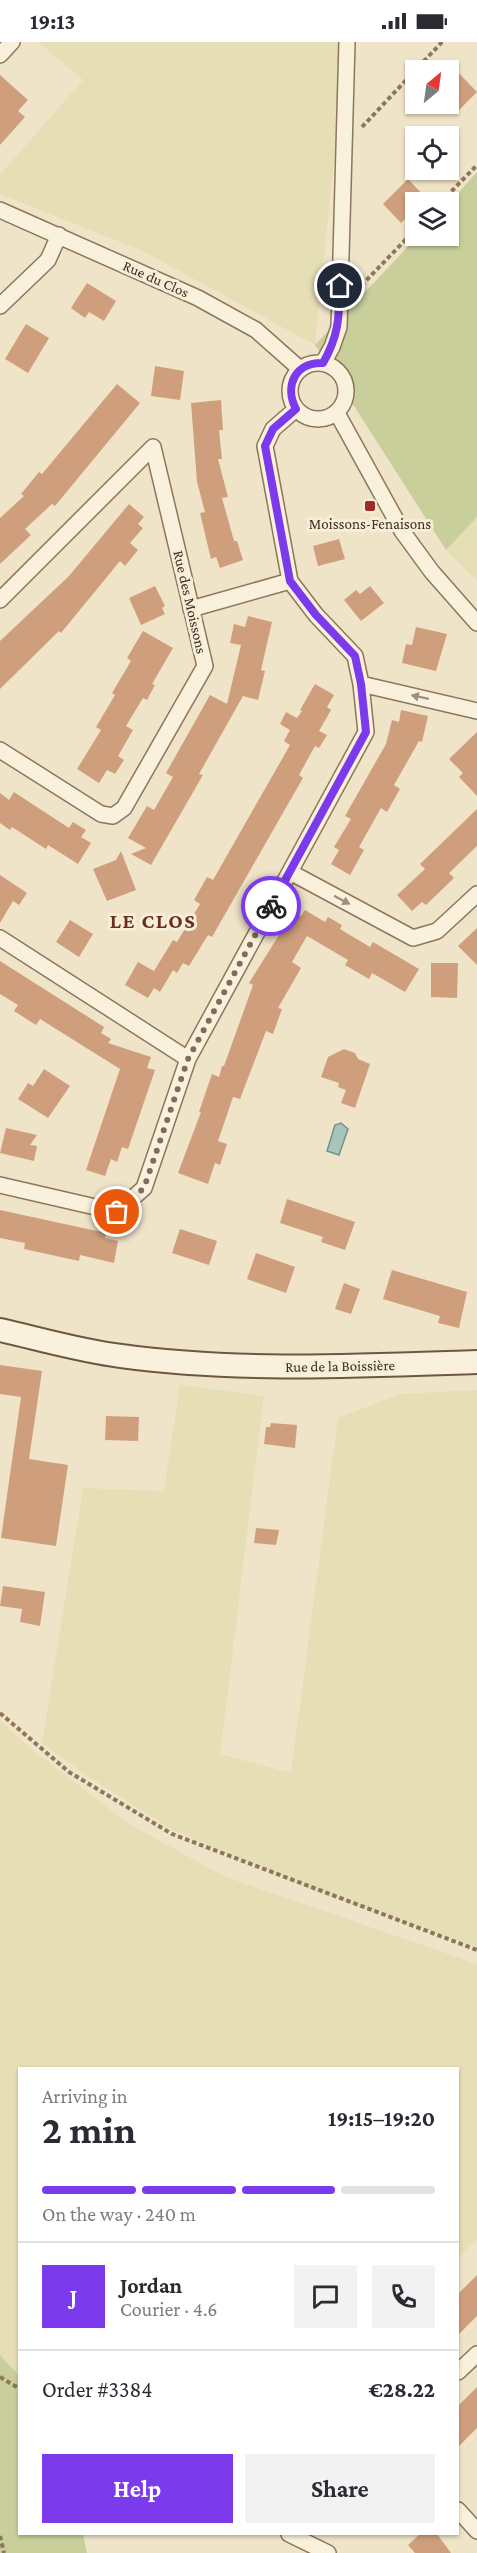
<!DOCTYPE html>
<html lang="en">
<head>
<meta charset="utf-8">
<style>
	:root { --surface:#fff; --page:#f2f2f3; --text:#2b2b33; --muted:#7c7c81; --line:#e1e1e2; --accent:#7c3aed }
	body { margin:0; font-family:"Crimson Pro",serif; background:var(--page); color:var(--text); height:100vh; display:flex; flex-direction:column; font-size:22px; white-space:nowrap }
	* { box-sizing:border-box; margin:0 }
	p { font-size:20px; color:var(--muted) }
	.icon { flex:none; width:33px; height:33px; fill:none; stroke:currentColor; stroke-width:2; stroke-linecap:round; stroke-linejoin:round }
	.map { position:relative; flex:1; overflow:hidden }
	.drawer { position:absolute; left:18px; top:2025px; width:441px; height:468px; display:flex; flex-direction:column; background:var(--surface); border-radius:0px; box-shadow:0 2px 4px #0004 }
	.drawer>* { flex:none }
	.needle { width:39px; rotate:29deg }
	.buttons { position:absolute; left:405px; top:18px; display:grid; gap:12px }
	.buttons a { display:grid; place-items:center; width:54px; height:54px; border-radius:0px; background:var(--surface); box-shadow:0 2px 4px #0004; font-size:30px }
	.pin { position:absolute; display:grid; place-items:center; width:51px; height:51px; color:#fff; margin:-26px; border:3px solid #fff; border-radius:50%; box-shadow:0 2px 6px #0007 }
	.courier { position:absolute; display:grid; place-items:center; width:60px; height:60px; margin:-30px; border:4px solid #7c3aed; border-radius:50%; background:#fff; color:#222; box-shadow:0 2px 8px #0007 }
	.overview em { font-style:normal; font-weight:700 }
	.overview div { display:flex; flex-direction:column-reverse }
	.overview { display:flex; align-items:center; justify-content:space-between; height:102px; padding:0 24px }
	h1 { font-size:39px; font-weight:700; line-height:45px }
	.bar { display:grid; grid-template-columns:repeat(4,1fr); gap:9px 6px; align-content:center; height:72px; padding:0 24px }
	.bar i { height:8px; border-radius:4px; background:var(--line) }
	.bar .active { background:var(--accent) }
	.bar p { grid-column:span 4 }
	.line { display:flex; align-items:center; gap:15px; padding:0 24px; border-top:2px solid var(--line) }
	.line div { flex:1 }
	.round { display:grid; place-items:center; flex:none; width:63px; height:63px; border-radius:0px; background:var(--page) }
	.button { display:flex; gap:12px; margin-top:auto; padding:12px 24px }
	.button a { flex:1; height:69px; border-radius:0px; background:var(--accent); color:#fff; font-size:24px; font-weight:700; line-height:69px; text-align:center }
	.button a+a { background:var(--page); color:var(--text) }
	.status { display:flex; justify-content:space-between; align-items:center; height:42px; padding:0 30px; background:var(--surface); direction:ltr }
	.status svg { height:16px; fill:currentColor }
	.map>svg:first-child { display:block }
</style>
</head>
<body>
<div class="status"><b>19:13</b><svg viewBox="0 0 49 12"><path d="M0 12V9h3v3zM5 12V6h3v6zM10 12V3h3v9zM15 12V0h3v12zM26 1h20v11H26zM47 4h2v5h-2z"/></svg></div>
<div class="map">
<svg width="477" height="2511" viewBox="0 0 477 2511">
	<rect width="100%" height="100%" fill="#f0e4c8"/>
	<path fill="#e6deb5" d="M 38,0 L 346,0 L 315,303 L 143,209 L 0,152 L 0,133 L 83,38 Z
		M 477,475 L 477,539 L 446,508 Z
		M 180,1343 L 264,1354 L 220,1712 L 291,1731 L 338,1376 L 400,1352 L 477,1348 L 477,1905 L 318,1851 L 169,1786 L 89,1735 L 42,1701 L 83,1446 L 164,1449 Z
		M 0,1678 L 31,1707 L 132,1784 L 226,1835 L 477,1922 L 477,2197 L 458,2216 L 458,2026 L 20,2026 L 19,2334 L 0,2313 Z"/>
	<path fill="#c9cf9b" d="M 477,130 L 477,475 L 446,508 L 315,303 L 418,194 L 448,194 L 449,161 Z
		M 0,2313 L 19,2334 L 20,2492 L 83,2492 L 87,2511 L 0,2511 Z"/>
	<path fill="#a9c4bc" stroke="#6f938a" stroke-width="1.5" d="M 341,1081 L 348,1087 L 339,1113 L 327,1109 L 335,1083 Z"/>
	<path fill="#cf9f7d" d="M 448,20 L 477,50 L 456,71 L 448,64 Z
		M 0,33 L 28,58 L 18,69 L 25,75 L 0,103 Z
		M 408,137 L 426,156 L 421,160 L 416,160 L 416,166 L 401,181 L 383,162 Z
		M 87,241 L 116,259 L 104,279 L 89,270 L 85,276 L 71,266 Z
		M 26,282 L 49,296 L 28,331 L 5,317 Z
		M 155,324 L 184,329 L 180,358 L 151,354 Z
		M 117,342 L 140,361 L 55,464 L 52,462 L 25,487 L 31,493 L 0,522 L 0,476 L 24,454 L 21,452 L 39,430 L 42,432 Z
		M 221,358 L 223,388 L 219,388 L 222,417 L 218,417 L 228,455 L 222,456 L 234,499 L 237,499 L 243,518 L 220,526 L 216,515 L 211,517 L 200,471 L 205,470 L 197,440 L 191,361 Z
		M 129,462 L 144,475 L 138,482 L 143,486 L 130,501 L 138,508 L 125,524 L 120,519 L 61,591 L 59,589 L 0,647 L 0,599 L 69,534 Z
		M 339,497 L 345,517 L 318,524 L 313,504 Z
		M 155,544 L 165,564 L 162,566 L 165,572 L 141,583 L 129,556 Z
		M 370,544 L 384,561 L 361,579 L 344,558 L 356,548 L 360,552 Z
		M 248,574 L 272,580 L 261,628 L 265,629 L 258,658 L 243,654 L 199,732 L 203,733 L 151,823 L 131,812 L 146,806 L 128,796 L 147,764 L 154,768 L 173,735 L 166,731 L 210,653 L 227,662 L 241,603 L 230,601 L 234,582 L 245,585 Z
		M 416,585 L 447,592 L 436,629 L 402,621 L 406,602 L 412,603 Z
		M 143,589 L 173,606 L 152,642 L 155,643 L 147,658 L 143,656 L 126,684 L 133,688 L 118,714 L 124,718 L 115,732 L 107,728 L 99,741 L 77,727 L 101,688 L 96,685 L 115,653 L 112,651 L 131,619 L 127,616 Z
		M 315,642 L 334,653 L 327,665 L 331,668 L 319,689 L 327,693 L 319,706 L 315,704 L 299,733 L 303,736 L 212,895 L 208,893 L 189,924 L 183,921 L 177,931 L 173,928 L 160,950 L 154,946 L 148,956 L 125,943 L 138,920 L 154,929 L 173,898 L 177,900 L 200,862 L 194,858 L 207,835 L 213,838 L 290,703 L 284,699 L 290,688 L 280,682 L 286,670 L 297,676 L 302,669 L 300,668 Z
		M 401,668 L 428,674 L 422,700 L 419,699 L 394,743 L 400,747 L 387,770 L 381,766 L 359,805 L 364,808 L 350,833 L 331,822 L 339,808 L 334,805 L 351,777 L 345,774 L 386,702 L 392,678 L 399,680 Z
		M 477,690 L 477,754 L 459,735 L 463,731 L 449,717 Z
		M 14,750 L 69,786 L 73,780 L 86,788 L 81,795 L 91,801 L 78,822 L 48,803 L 46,807 L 12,785 L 10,788 L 0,781 L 0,751 L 9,758 Z
		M 477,767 L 477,804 L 449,831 L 454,836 L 426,863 L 422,860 L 412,869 L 397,853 L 425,827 L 420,822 Z
		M 121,809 L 136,848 L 107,859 L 93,827 L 116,818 Z
		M 0,833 L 27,851 L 19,863 L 13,859 L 0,881 Z
		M 291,868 L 301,874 L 305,868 L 325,880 L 328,875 L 342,883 L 340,887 L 370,905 L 373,900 L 419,927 L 405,950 L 372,931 L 369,937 L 345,923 L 348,918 L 307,894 L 292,920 L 301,926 L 278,966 L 282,967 L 273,992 L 266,989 L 240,1057 L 233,1055 L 218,1099 L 227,1102 L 220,1123 L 215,1121 L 208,1142 L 178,1131 L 201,1070 L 199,1070 L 212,1032 L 219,1035 L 222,1024 L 224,1024 L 253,943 L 249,941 L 279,893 L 278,892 Z
		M 70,878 L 93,892 L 79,915 L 56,900 Z
		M 477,886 L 477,923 L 458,904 Z
		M 0,919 L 104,985 L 101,991 L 111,997 L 108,1001 L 151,1015 L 147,1026 L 155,1028 L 128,1107 L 122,1105 L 117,1120 L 111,1117 L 105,1134 L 86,1128 L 120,1027 L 40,977 L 36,983 L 14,969 L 18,963 L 0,952 Z
		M 431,921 L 458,921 L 457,956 L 431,955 Z
		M 344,1007 L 355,1011 L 358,1017 L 370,1022 L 355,1066 L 341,1061 L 346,1048 L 338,1045 L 339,1041 L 321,1035 L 328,1015 Z
		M 44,1027 L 70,1044 L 48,1076 L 18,1057 L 28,1041 L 33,1044 Z
		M 6,1086 L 37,1093 L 30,1103 L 37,1104 L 34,1119 L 0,1111 Z
		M 287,1157 L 355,1180 L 345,1208 L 321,1200 L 323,1195 L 280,1181 Z
		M 0,1168 L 106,1191 L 105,1196 L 118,1199 L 114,1221 L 80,1213 L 79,1219 L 24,1207 L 25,1201 L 0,1196 Z
		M 180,1187 L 217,1199 L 209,1223 L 172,1211 Z
		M 256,1211 L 295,1225 L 286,1251 L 247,1237 Z
		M 392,1228 L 467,1250 L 459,1286 L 438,1281 L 440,1274 L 383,1257 Z
		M 344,1241 L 360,1247 L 351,1272 L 335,1267 Z
		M 0,1323 L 42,1329 L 29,1417 L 68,1423 L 56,1504 L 1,1496 L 21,1355 L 0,1352 Z
		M 106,1374 L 139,1375 L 138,1399 L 105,1398 Z
		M 271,1381 L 297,1383 L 295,1406 L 264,1402 L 266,1385 L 270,1385 Z
		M 256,1486 L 279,1488 L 276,1503 L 254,1501 Z
		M 3,1544 L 45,1550 L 40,1584 L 20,1580 L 22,1567 L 0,1564 Z
		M 477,2233 L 477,2274 L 458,2293 L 458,2252 Z
		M 477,2345 L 477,2386 L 458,2405 L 458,2364 Z
		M 420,2492 L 437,2492 L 451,2511 L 415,2511 L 408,2503 Z"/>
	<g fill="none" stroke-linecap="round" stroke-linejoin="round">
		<defs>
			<path id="street" d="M 0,13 L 12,0
				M 0,168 L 198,256 L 256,288 L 300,327
				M 0,264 L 48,218 L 59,193
				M290 349a28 28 0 1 1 56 0a28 28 0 1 1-56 0Z
				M 323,321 L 332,305 L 339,285 L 347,0
				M 337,371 L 402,489 L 432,530 L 477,581
				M 0,558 L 153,405 L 205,624 L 124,766 L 113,774 L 101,772 L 0,708
				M 191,567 L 290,539
				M 361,642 L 477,669
				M 290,830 L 413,896 L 437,889 L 477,852
				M 0,896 L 188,1017
				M 0,1143 L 117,1170 L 144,1146 L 188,1017 L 366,690 L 361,642 L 355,614 L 316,573 L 290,539 L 265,404 L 273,387 L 296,367
				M 458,2330 L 477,2312
				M 458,2468 L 477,2489
				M 289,2492 L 328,2511"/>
			<path id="secondary" d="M 0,1288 C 40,1297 80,1309 121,1314 C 239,1330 358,1324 477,1320"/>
		</defs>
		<use href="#street" stroke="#8d765c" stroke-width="18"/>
		<use href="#secondary" stroke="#6f573f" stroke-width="26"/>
		<path stroke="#8d765c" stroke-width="4" stroke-dasharray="4.5 3" stroke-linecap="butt" d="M 362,85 L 442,0
			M 441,160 L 477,123
			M 356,249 L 416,187
			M 0,1671 L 69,1730 L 172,1792 L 477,1908
			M 0,2335 L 20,2347
			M 0,2494 L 4,2511"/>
		<use href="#street" stroke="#faf1dc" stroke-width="15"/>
		<use href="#secondary" stroke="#faf1dc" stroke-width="22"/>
	</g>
	<defs><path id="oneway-solid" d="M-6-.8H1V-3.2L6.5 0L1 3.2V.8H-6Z" transform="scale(1.5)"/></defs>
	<g fill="#9c907e">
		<use href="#oneway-solid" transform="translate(420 655) rotate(-168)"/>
		<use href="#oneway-solid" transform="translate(342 858) rotate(28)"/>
	</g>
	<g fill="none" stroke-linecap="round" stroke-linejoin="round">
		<path stroke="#7c6e5b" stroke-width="6" stroke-dasharray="0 10.8" d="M 117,1170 L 144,1146 L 188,1017 L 271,864"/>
		<path stroke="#7c3aed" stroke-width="8" d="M 271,864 L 366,690 L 361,642 L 355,614 L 316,573 L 290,539 L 265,404 L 273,387 L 296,367 C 284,344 295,320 323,321 C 339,293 339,275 340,244"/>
	</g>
	<rect fill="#9e2a2b" stroke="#f7eed8" stroke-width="2" x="364" y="458" width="12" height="12" rx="3"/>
	<g text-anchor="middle" stroke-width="6" stroke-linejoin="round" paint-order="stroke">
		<g font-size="15" fill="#3d2e20" stroke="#f7eed8">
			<text transform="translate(156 237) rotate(24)" y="5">Rue du Clos</text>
			<text transform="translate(190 560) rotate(77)" y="5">Rue des Moissons</text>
			<text transform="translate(340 1324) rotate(-1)" y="5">Rue de la Boissière</text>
		</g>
		<g font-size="15" fill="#3d2e20" stroke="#f7eed8">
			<text x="370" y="487">Moissons-Fenaisons</text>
		</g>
		<g font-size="21" font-weight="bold" letter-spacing="1.5" fill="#6b2e1e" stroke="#f7eed8">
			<text x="153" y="886">LE CLOS</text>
		</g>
	</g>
</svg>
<div class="buttons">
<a><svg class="needle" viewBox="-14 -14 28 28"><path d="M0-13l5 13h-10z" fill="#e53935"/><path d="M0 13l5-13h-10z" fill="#7c7c81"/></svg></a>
<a><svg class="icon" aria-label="locate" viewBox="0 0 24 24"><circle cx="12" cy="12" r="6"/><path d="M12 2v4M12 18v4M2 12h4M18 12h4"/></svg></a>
<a><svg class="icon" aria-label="layers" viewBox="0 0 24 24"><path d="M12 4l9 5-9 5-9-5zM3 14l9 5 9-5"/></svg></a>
</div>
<div class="pin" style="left:117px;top:1170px;background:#ea580c"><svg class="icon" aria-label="bag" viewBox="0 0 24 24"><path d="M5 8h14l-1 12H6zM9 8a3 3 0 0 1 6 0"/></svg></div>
<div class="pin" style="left:340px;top:244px;background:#1f2937"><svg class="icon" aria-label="home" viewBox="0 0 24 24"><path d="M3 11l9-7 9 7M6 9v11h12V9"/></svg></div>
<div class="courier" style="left:271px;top:864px"><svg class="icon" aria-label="bike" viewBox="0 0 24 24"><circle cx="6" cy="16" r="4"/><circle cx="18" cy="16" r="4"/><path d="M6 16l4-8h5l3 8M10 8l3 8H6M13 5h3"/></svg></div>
<section class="drawer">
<div class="overview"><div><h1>2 min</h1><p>Arriving in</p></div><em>19:15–19:20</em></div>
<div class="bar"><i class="active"></i><i class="active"></i><i class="active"></i><i></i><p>On the way · 240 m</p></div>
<div class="line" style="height:108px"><b class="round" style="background:var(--accent);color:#fff">J</b><div><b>Jordan</b><p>Courier · 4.6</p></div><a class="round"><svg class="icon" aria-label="chat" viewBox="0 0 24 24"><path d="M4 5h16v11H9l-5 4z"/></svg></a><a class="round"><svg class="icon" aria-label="phone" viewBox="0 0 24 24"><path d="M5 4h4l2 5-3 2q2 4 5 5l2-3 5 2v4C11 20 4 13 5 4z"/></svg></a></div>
<div class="line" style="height:78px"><div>Order #3384</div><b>€28.22</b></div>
<div class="button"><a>Help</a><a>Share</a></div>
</section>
</div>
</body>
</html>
